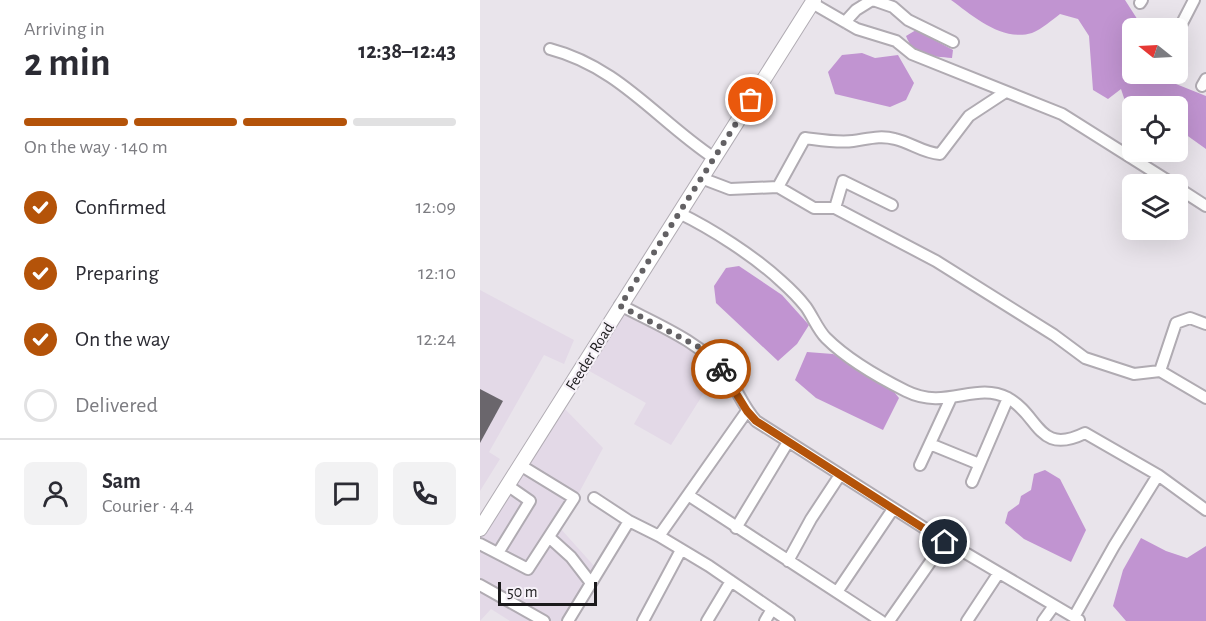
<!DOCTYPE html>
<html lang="en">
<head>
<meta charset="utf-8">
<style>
	:root { --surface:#fff; --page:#f2f2f3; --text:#2b2b33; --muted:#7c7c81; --line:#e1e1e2; --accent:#b45309 }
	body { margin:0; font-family:"Alegreya Sans",sans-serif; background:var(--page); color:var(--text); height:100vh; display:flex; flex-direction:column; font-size:22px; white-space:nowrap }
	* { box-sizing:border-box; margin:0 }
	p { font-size:20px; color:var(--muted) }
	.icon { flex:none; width:33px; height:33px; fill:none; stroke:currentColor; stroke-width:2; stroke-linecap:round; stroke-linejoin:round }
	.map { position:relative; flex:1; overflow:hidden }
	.details { display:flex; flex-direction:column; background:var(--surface); width:480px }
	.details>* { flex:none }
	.needle { width:39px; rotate:288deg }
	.fabs { position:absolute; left:642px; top:18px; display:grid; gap:12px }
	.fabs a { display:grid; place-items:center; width:66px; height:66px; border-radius:9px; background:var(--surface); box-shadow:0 6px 24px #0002; font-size:30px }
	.scale { position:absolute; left:18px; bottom:15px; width:99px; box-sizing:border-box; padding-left:6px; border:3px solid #1b1a1c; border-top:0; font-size:16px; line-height:21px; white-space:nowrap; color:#1b1a1c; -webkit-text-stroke:4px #f6f1f8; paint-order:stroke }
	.pin { position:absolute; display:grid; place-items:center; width:51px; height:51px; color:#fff; margin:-26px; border:3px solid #fff; border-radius:50%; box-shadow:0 2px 6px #0007 }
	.courier { position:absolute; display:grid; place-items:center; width:60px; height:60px; margin:-30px; border:4px solid #b45309; border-radius:50%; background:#fff; color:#222; box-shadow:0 2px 8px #0007 }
	.summary em { font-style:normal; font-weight:600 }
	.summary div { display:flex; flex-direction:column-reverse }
	.summary { display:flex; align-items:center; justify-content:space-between; height:102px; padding:0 24px }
	h1 { font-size:39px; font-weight:600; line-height:45px }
	.bar { display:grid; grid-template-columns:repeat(4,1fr); gap:9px 6px; align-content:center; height:72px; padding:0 24px }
	.bar i { height:8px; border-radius:4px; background:var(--line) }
	.bar .current { background:var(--accent) }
	.bar p { grid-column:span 4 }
	.line { display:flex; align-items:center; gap:15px; padding:0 24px; border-top:2px solid var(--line) }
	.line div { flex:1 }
	.round { display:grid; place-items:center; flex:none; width:63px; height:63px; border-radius:9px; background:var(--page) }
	ol { padding:0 24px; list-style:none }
	li { display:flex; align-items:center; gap:18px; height:66px }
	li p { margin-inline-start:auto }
	li .icon { padding:6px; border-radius:50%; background:var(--accent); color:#fff; stroke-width:4 }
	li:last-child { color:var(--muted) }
	li i { width:33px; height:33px; border:3px solid var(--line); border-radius:50% }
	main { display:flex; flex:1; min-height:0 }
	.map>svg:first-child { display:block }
</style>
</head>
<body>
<main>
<section class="details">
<div class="summary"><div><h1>2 min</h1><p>Arriving in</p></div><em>12:38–12:43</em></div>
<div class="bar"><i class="current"></i><i class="current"></i><i class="current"></i><i></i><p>On the way · 140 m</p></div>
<ol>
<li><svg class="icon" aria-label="check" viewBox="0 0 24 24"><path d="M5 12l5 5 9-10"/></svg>Confirmed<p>12:09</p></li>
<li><svg class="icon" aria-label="check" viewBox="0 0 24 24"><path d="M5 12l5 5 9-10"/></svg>Preparing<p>12:10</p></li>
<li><svg class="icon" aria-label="check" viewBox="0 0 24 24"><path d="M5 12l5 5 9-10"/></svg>On the way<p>12:24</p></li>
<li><i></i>Delivered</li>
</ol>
<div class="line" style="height:108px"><a class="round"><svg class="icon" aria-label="person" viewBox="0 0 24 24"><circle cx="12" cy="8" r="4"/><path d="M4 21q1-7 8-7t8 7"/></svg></a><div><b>Sam</b><p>Courier · 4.4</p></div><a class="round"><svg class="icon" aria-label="chat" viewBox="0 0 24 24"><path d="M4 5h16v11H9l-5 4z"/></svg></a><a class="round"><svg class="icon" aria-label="phone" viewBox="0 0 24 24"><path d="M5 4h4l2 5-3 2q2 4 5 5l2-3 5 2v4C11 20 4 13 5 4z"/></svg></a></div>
</section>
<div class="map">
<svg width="726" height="621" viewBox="0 0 726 621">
	<rect width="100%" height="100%" fill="#e9e4eb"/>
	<path fill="#e3d9e7" d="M 0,290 L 94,340 L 84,364 L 64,355 L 9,452 L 20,459 L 0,491 Z
		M 141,310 L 215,351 L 236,374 L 191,445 L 154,424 L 166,403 L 104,368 Z
		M 82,406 L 123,448 L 80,528 L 115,567 L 84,621 L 30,621 L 11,609 L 0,621 L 0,538 Z"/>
	<path fill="#c194d1" d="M 471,0 L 645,0 L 663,28 L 652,28 L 652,74 L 686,74 L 686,80 L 726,96 L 726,149 L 698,129 L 698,106 L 647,107 L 641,89 L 628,99 L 613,90 L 609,36 L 598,19 L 580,14 C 572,20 562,29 552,33 C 522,42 493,16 471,0 Z
		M 436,30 L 473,50 L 472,58 C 452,56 434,57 426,36 Z
		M 382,53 L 395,58 L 418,55 L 434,83 L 426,100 L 410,107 L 355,94 L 348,72 L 362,55 Z
		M 259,266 L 302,295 L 329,325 L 317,344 L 298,361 L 236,303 L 234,286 L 246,268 Z
		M 327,352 L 353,354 L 410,387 L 419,398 L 403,430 L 336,398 L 315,380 Z
		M 565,470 L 580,479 L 606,530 L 591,562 L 544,539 L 525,523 L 528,512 L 539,504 L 541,496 L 551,490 L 554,474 Z
		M 661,538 L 686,551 L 707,558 L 726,546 L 726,621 L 646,621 L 633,606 L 643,570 Z"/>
	<path fill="#6a666c" d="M 0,389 L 23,401 L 0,443 Z"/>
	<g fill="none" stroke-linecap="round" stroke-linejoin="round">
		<defs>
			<path id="minor" d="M 393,0 L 413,7 L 428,20 L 473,42
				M 332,3 L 377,29 L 416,41 L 432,54 L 582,114 L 693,184
				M 660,3 L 662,0
				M 365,22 L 376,10 L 392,0
				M 698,31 L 714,0
				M 70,49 C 139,67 177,120 234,158
				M 722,86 L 726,79
				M 221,178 L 250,189 L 298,187 L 334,208 L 355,208 L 456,261 L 574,335 L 605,358 L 654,374 L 680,371
				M 298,187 L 325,138 C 341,140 358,143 373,141 C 388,139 400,135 415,139 C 432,143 443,153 460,154 L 489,116 L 524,93
				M 698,188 L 726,206
				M 355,208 L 363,181 L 412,205
				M 199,213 C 232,229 274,256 301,281 C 310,289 319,298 326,307 C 333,317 338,330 346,338 C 367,359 400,378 426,391 C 466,411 495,381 528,398 C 560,416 558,456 605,433 L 678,475 L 726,510
				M 140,305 C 176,324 220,341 246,374 C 257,389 263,407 276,421 L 460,538 L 594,617
				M 726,324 L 710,318 L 696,323 L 680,371 L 726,398
				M 450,444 L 499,464
				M 440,465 L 471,398
				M 492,482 L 528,398
				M 208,495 L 401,621
				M 114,498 L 149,521 L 179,536 L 267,411
				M 256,528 L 308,442
				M 179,536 L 229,566 L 309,621
				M 70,538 L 91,557 L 111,583
				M 0,544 L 48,569 L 94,498 L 40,465
				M 18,553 L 50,501 L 27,485
				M 308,561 L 331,519 L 360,475
				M 0,585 L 64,621
				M 357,592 L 413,509
				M 599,620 L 594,617 L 634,546 L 678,475
				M 88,621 L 149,521
				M 163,621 L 201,550
				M 227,621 L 251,581
				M 285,621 L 292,609
				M 409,621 L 465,541
				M 487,621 L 518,574
				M 563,621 L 573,607"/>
			<path id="tertiary" d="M 0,529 L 334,0"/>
		</defs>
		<use href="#minor" stroke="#b0abb2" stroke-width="14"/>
		<use href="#tertiary" stroke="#b0abb2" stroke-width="16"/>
		<use href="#minor" stroke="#fff" stroke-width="10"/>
		<use href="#tertiary" stroke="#fff" stroke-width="14"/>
	</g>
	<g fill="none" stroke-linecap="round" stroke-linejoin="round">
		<path stroke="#636164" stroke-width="6" stroke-dasharray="0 10.8" d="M 241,369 L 219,347 L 140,306 L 271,100"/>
		<path stroke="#b45309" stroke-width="8" d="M 241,369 L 267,411 L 276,421 L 465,542"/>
	</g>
	<g text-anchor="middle" stroke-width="4.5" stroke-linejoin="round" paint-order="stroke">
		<g font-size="16" fill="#1b1a1c" stroke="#f6f1f8">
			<text transform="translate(109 356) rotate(-58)" y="6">Feeder Road</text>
		</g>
	</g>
</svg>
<div class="fabs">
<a><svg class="needle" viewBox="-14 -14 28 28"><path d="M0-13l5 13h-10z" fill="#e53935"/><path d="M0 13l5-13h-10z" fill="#7c7c81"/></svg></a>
<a><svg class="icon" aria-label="locate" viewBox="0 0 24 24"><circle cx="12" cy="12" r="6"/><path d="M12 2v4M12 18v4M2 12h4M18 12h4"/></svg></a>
<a><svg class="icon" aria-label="layers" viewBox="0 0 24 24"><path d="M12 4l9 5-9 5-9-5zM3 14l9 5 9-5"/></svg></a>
</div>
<div class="scale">50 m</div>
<div class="pin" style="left:271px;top:100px;background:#ea580c"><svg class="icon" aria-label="bag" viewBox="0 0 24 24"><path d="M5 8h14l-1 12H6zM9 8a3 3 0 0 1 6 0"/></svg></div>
<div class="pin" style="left:465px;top:542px;background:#1f2937"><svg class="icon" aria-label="home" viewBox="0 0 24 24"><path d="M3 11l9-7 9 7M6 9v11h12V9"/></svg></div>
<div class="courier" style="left:241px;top:369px"><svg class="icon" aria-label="bike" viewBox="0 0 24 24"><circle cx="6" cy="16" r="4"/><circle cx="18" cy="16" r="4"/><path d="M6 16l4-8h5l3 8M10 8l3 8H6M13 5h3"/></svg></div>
</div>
</main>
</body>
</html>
